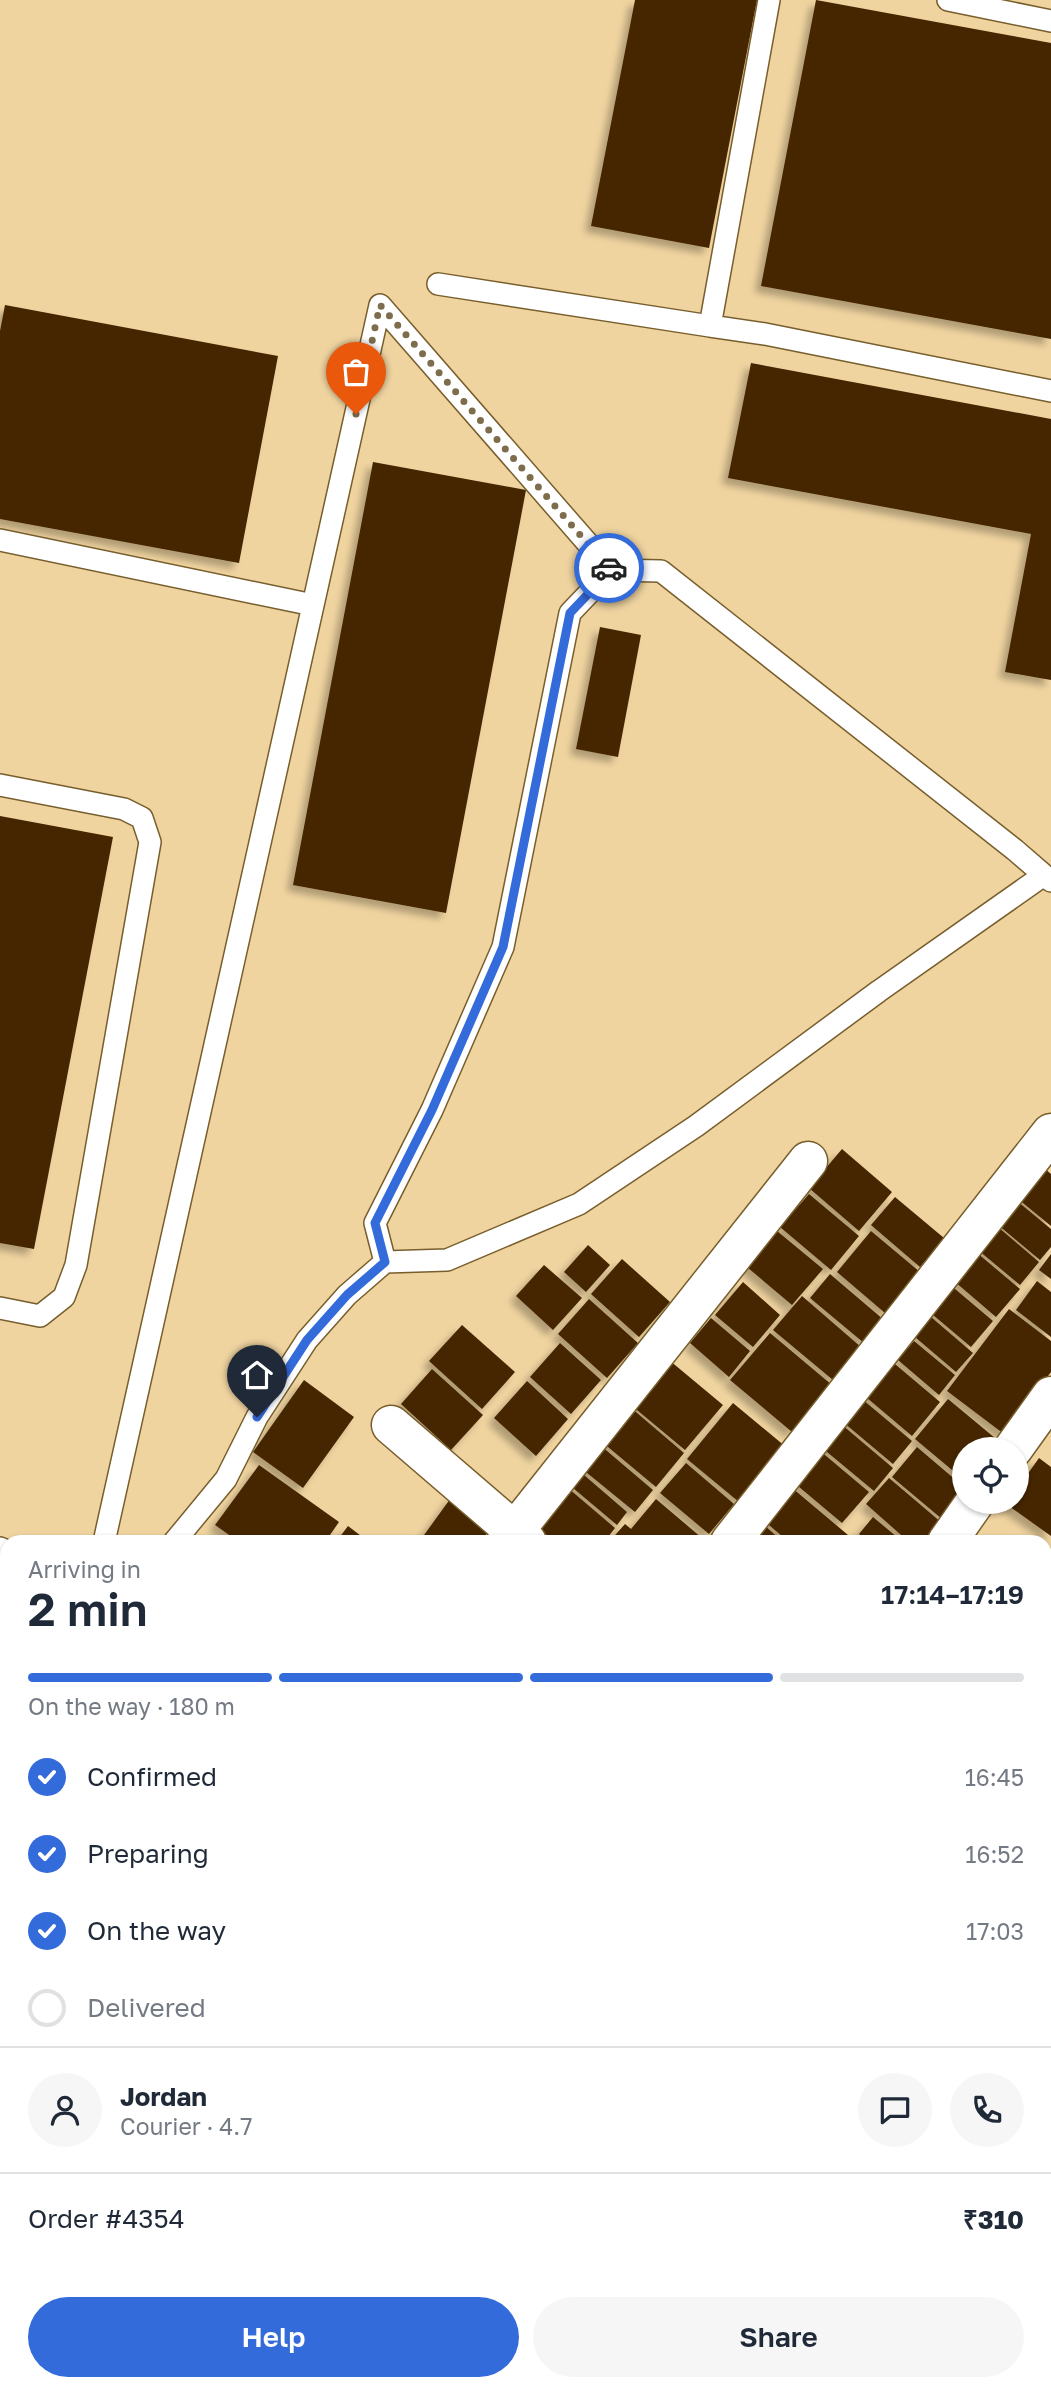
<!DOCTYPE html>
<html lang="en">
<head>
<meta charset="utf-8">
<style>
	:root { --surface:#fff; --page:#f6f6f7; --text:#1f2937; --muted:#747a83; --line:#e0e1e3; --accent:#346bda }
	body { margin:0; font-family:"Golos Text",sans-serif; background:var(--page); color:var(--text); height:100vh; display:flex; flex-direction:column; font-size:26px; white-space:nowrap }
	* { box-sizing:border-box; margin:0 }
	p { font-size:23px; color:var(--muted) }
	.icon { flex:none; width:38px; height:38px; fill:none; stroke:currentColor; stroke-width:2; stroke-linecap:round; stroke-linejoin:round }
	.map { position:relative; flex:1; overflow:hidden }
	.panel { position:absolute; left:0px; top:1535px; width:1052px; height:856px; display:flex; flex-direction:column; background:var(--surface); border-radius:21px 21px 0 0; box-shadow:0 2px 5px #0004 }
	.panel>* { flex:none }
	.buttons { position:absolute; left:952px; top:1437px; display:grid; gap:14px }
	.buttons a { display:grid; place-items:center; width:77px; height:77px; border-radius:50%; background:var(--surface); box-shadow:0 2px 5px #0004; font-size:35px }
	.pin { position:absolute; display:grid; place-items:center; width:60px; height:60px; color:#fff; margin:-72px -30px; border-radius:50% 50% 50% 0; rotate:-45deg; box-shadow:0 0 7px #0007 }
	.pin .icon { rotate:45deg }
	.courier { position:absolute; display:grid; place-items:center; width:70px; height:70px; margin:-35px; border:5px solid #346bda; border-radius:50%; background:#fff; color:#222; box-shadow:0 2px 9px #0007 }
	.head em { font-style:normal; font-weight:600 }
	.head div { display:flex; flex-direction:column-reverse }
	.head { display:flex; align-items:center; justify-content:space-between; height:119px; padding:0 28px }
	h1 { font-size:46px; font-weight:600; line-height:52px }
	.bar { display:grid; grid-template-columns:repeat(4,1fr); gap:10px 7px; align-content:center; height:84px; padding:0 28px }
	.bar i { height:9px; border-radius:5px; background:var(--line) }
	.bar .on { background:var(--accent) }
	.bar p { grid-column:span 4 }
	.line { display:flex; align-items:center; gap:18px; padding:0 28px; border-top:2px solid var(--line) }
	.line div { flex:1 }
	.round { display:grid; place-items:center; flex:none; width:74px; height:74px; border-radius:37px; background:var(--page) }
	ol { padding:0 28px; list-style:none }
	li { display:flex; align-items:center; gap:21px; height:77px }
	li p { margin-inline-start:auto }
	li .icon { padding:7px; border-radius:50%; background:var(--accent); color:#fff; stroke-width:4 }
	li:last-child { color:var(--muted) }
	li i { width:38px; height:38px; border:4px solid var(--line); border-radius:50% }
	.action { display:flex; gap:14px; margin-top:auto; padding:14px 28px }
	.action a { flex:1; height:80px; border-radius:42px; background:var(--accent); color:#fff; font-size:28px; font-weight:600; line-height:80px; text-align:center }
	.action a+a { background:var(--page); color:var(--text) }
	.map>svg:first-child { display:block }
</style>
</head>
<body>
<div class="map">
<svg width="1051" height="2390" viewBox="0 0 1051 2390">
	<defs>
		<filter id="shadow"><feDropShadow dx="-6" dy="6" stdDeviation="3.5" flood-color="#0004"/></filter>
	</defs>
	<rect width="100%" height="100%" fill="#f0d4a0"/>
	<path fill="#452605" filter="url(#shadow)" d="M 635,0 L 757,0 L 709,248 L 591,226 Z
		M 816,0 L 1051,43 L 1051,339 L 761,286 Z
		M 5,305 L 278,356 L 239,563 L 0,519 L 0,331 Z
		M 751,363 L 1051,419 L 1051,680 L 1005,672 L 1031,534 L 728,478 Z
		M 373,462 L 526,490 L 446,913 L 293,885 Z
		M 600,627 L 641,635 L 618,757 L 576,749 Z
		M 0,816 L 113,837 L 34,1249 L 0,1243 Z
		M 842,1149 L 892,1192 L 859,1231 L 809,1188 Z
		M 1038,1163 L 1051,1174 L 1051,1226 L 1012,1194 Z
		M 809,1194 L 859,1236 L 831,1270 L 780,1227 Z
		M 1011,1196 L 1051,1229 L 1051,1247 L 1040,1260 L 991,1219 Z
		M 895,1197 L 944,1238 L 920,1267 L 871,1225 Z
		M 991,1221 L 1039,1262 L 1020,1285 L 972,1245 Z
		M 771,1226 L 823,1269 L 792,1305 L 741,1262 Z
		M 871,1231 L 920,1272 L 885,1313 L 837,1272 Z
		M 588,1245 L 610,1265 L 586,1292 L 564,1272 Z
		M 970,1247 L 1020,1289 L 996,1317 L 947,1275 Z
		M 1051,1254 L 1051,1279 L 1039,1270 Z
		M 622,1259 L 670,1302 L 639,1337 L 591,1294 Z
		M 544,1265 L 582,1298 L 553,1330 L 516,1296 Z
		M 830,1274 L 884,1320 L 864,1343 L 810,1298 Z
		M 1037,1281 L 1051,1292 L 1051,1337 L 1016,1310 Z
		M 743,1282 L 780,1315 L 753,1347 L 715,1315 Z
		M 948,1283 L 993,1321 L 971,1347 L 926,1309 Z
		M 802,1296 L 861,1347 L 833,1380 L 773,1330 Z
		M 589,1299 L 638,1343 L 607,1378 L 558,1334 Z
		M 1009,1309 L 1051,1341 L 1051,1372 L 1004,1434 L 947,1391 Z
		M 931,1317 L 973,1353 L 956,1372 L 915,1337 Z
		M 711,1318 L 750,1351 L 729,1377 L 690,1343 Z
		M 462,1325 L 515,1372 L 482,1409 L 429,1361 Z
		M 770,1333 L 832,1385 L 792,1432 L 730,1380 Z
		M 914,1341 L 955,1375 L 939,1395 L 898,1360 Z
		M 560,1343 L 601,1380 L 571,1414 L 530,1377 Z
		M 889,1359 L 940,1402 L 912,1436 L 860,1392 Z
		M 669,1360 L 723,1405 L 685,1450 L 631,1405 Z
		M 432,1369 L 483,1415 L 451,1450 L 401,1404 Z
		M 304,1380 L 354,1417 L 303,1488 L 253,1452 Z
		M 527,1381 L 568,1419 L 536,1456 L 494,1418 Z
		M 862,1399 L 912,1441 L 893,1464 L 843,1422 Z
		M 948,1399 L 1001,1443 L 996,1449 L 964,1449 L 964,1480 L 915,1439 Z
		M 733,1403 L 786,1447 L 739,1502 L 687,1459 Z
		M 630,1407 L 684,1453 L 656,1487 L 602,1442 Z
		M 841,1424 L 893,1468 L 874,1491 L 821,1447 Z
		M 600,1445 L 653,1490 L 635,1512 L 581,1468 Z
		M 917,1447 L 964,1487 L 942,1519 L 892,1477 Z
		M 819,1450 L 869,1492 L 842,1523 L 792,1481 Z
		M 1039,1458 L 1051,1467 L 1051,1536 L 1006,1504 L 1007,1502 L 1017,1502 L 1017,1489 Z
		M 686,1463 L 734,1504 L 709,1534 L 660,1493 Z
		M 259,1465 L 339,1522 L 325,1542 L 239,1542 L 215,1525 Z
		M 584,1475 L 627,1512 L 617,1525 L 573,1488 Z
		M 889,1478 L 942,1523 L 927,1542 L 909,1542 L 866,1504 Z
		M 791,1487 L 848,1535 L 843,1542 L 789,1542 L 763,1520 Z
		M 568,1488 L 615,1528 L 604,1542 L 555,1542 L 536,1526 Z
		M 453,1495 L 493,1525 L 481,1542 L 419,1542 Z
		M 656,1499 L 702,1538 L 699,1542 L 609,1542 L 625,1524 L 631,1529 Z
		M 873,1517 L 903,1542 L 868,1542 L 859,1534 Z
		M 763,1524 L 783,1542 L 748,1542 Z
		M 348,1526 L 369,1542 L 336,1542 Z
		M 1045,1620 L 1051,1625 L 1051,1706 L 1048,1709 L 1045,1707 Z
		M 1046,1791 L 1051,1796 L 1051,1858 L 1045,1852 Z
		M 0,1831 L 7,1833 L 7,1878 L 1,1899 Z
		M 1051,1890 L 1051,1918 L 1045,1912 L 1045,1897 Z
		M 0,1907 L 7,1909 L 7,1957 L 0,1955 Z
		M 1045,1925 L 1051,1931 L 1051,1996 L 1049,1998 L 1045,1994 Z
		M 0,1961 L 7,1963 L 7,1990 L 3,2004 L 0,2003 Z
		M 1051,2040 L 1051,2102 L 1045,2096 L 1045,2046 Z
		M 1051,2142 L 1051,2167 L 1045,2162 L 1045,2148 Z
		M 1045,2168 L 1051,2174 L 1051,2240 L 1045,2234 Z
		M 0,2310 L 7,2314 L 7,2363 L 0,2358 Z
		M 0,2365 L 7,2370 L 7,2384 L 29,2384 L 39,2390 L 0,2390 Z
		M 1045,2381 L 1051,2386 L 1051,2390 L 1012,2390 L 1017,2384 L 1045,2384 Z
		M 54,2384 L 99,2384 L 111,2390 L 50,2390 Z
		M 187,2384 L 239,2384 L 235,2390 L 199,2390 Z
		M 368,2384 L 394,2384 L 402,2390 L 362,2390 Z
		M 590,2384 L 675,2384 L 669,2390 L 597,2390 Z
		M 725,2384 L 791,2384 L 798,2390 L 726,2390 L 722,2387 Z
		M 846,2384 L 917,2384 L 911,2390 L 853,2390 Z"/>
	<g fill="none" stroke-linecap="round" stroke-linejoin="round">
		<defs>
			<path id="service" d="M 769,0 L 710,326 L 765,334 L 1051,391
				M 948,0 L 1051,21
				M 438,284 L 710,326
				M 0,540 L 313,605
				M 0,785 L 124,809 L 142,818 L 150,842 L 76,1265 L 64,1297 L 40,1316 L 0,1308
				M 1044,875 L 879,991 L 696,1126 L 579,1204 L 447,1260 L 385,1262 L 375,1223 L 432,1110 L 503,947 L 570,613 L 611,570 L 661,571 L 1015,850 L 1051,881
				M 104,1542 L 380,305 L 611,570
				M 174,1542 L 226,1479 L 257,1417 L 307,1340 L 347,1295 L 385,1262
				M 0,1548 L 7,1551
				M 328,2390 L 333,2384"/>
			<path id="minor" d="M 391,1425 L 527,1542
				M 1013,1449 L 1051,1396
				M 506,1542 L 808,1161
				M 730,1542 L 1051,1133
				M 947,1542 L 975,1502
				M 1045,1769 L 1051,1762
				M 0,1800 L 7,1804
				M 1045,2032 L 1051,2026
				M 0,2093 L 7,2076
				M 0,2295 L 7,2291
				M 1045,2300 L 1051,2293
				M 1045,2358 L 1051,2364
				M 811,2384 L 818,2390
				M 144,2390 L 147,2384
				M 451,2390 L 456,2384
				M 699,2390 L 705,2384
				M 963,2390 L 968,2384"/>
		</defs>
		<use href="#service" stroke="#775e2c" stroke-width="24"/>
		<use href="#minor" stroke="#775e2c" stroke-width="41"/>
		<use href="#service" stroke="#fff" stroke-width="21"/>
		<use href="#minor" stroke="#fff" stroke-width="38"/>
	</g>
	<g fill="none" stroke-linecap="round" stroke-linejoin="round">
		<path stroke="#7e6d4d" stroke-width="7" stroke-dasharray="0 12.6" d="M 356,414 L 380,305 L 609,568"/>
		<path stroke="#346bda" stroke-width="9" d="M 257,1417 L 307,1340 L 347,1295 L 385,1262 L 375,1223 L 432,1110 L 503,947 L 570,613 L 611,570 L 609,568"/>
	</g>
</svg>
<div class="buttons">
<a><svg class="icon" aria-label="locate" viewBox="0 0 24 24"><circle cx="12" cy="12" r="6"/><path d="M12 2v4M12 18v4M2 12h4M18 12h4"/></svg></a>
</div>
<div class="pin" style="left:356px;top:414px;background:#ea580c"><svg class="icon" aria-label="bag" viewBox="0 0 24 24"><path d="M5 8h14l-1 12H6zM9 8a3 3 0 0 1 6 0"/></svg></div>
<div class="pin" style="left:257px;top:1417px;background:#1f2937"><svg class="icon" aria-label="home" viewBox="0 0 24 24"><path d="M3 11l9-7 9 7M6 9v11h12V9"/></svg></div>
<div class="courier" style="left:609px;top:568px"><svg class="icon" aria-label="car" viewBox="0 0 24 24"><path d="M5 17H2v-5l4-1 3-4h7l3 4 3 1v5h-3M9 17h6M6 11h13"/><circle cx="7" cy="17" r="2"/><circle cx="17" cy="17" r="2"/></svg></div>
<section class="panel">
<div class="head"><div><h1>2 min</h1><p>Arriving in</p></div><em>17:14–17:19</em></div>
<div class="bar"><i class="on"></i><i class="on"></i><i class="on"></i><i></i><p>On the way · 180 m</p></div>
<ol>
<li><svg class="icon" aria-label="check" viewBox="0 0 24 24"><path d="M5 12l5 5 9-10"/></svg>Confirmed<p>16:45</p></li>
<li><svg class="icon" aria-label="check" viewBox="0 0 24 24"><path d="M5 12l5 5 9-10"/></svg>Preparing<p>16:52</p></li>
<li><svg class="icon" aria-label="check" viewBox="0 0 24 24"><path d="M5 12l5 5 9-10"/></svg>On the way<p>17:03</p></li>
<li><i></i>Delivered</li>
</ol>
<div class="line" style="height:126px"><a class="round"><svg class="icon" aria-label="person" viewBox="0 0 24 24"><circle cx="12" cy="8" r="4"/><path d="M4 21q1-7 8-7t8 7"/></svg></a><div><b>Jordan</b><p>Courier · 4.7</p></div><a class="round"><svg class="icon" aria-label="chat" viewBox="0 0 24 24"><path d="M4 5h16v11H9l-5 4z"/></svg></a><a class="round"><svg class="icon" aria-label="phone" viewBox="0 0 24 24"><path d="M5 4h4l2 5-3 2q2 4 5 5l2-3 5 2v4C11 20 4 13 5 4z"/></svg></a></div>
<div class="line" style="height:91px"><div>Order #4354</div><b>₹310</b></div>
<div class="action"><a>Help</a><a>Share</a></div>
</section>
</div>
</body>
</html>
